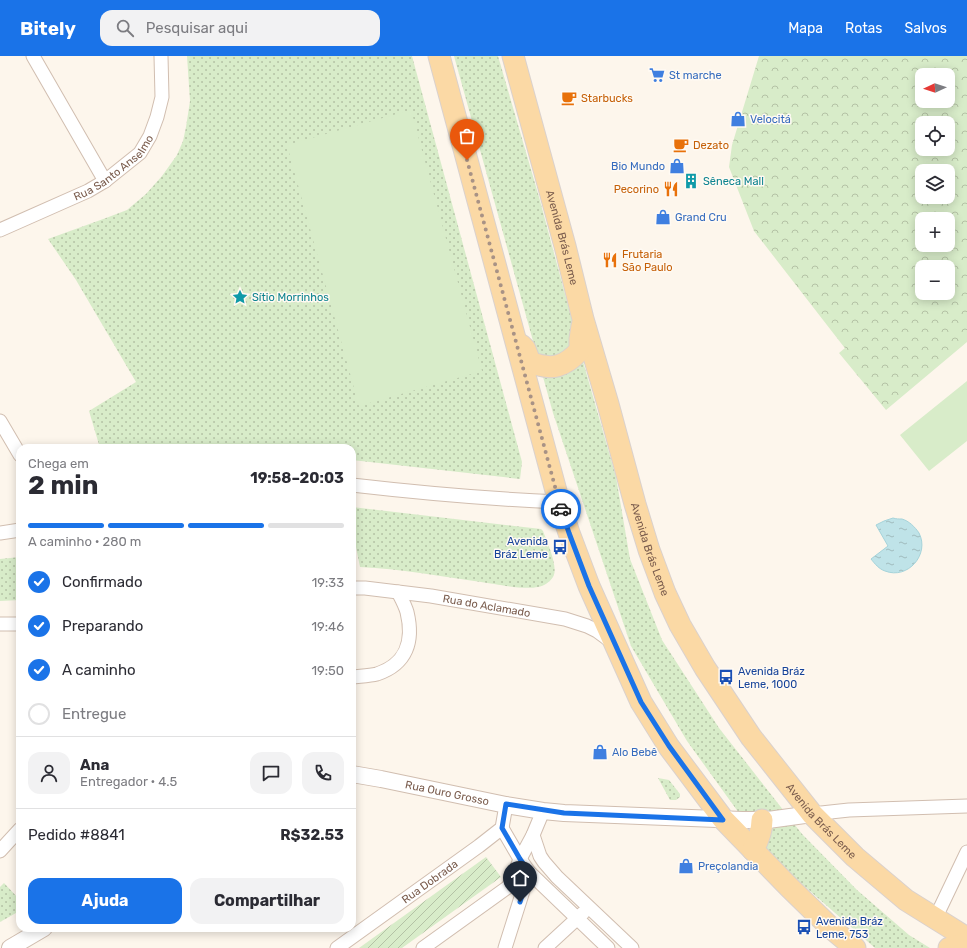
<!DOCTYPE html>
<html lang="pt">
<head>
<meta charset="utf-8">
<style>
	:root { --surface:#fff; --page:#f2f2f3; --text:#2b2b33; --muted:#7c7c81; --line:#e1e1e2; --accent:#1a73e8 }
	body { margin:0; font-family:Rubik,sans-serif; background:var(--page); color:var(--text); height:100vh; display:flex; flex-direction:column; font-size:15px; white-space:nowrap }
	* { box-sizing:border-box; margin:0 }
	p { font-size:13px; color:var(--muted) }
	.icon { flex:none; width:22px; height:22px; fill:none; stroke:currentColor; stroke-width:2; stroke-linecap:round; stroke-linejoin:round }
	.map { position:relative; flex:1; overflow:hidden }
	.panel { position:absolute; left:16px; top:388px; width:340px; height:488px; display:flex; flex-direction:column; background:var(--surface); border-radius:12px; box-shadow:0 2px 10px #0003 }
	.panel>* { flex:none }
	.needle { width:26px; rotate:267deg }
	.tools { position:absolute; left:915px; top:12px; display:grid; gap:8px }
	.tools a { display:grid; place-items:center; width:40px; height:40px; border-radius:8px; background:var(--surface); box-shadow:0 2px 10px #0003; font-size:20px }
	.pin { position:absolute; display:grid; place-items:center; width:34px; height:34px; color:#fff; margin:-41px -17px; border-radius:50% 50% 50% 0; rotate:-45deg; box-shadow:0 0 4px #0007 }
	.pin .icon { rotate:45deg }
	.courier { position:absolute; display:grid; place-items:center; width:40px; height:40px; margin:-20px; border:3px solid #1a73e8; border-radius:50%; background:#fff; color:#222; box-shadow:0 1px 5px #0007 }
	.headline em { font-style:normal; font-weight:700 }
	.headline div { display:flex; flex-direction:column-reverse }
	.headline { display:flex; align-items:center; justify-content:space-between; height:68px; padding:0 12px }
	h1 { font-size:26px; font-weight:700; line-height:30px }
	.bar { display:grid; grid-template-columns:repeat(4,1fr); gap:6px 4px; align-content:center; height:48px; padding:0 12px }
	.bar i { height:5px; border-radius:3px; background:var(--line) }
	.bar .current { background:var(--accent) }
	.bar p { grid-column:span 4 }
	.line { display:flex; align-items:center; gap:10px; padding:0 12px; border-top:1px solid var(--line) }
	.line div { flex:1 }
	.round { display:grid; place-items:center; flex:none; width:42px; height:42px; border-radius:12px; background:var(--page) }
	ol { padding:0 12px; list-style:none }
	li { display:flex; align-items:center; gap:12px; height:44px }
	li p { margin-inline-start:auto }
	li .icon { padding:4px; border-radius:50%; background:var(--accent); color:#fff; stroke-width:4 }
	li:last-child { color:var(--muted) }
	li i { width:22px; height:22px; border:2px solid var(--line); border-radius:50% }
	.cta { display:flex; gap:8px; margin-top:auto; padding:8px 12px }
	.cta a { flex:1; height:46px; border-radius:12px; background:var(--accent); color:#fff; font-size:16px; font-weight:700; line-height:46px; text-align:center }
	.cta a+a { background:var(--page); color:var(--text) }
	header { display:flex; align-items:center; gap:24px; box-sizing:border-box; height:56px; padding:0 20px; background:var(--accent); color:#fff }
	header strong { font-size:19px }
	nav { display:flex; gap:22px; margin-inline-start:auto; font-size:14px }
	.search { width:280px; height:36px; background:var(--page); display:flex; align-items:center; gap:10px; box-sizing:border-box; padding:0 14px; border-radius:12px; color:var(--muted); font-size:15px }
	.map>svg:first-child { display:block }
</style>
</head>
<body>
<header>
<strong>Bitely</strong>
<div class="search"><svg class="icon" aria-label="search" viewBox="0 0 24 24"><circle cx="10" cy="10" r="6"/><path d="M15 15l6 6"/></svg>Pesquisar aqui</div>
<nav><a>Mapa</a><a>Rotas</a><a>Salvos</a></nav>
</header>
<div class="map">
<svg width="967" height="892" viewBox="0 0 967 892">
	<defs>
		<pattern id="grass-dots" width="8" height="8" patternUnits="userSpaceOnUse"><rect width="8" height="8" fill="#d8ecc9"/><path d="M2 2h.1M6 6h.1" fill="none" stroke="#b4c2a5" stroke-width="1.8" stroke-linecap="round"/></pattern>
		<pattern id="forest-crowns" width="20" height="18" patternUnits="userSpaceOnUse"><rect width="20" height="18" fill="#d8ecc9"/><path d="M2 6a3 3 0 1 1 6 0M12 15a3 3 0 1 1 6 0" fill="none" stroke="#b4c2a5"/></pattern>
		<pattern id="garden-furrows" width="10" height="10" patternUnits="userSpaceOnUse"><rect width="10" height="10" fill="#d8ecc9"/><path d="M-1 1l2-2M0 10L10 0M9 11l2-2" fill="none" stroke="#b4c2a5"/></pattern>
		<pattern id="water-ripples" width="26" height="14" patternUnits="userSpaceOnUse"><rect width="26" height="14" fill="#bfe3e8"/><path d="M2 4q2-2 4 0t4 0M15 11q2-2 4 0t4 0" fill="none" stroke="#a0bbbe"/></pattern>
	</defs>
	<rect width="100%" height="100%" fill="#fdf6ec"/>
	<path fill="url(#grass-dots)" d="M 187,0 L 412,0 L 522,406 L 520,423 L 352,404 L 352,392 L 100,392 L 89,355 L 136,326 L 76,224 L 48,183 L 106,162 L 127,154 L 146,138 L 162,120 L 177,99 L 183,85 L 186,71 L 190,45 Z
		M 454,0 L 498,0 L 539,141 L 584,309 L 616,421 L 630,503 L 662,584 L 719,672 L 802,778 L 857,834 L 909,879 L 930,892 L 875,892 L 770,800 L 687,685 L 631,590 L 553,357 Z
		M 352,451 L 541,473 L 543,475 C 547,486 559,512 553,521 C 550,526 544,530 538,531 C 523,534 496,528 481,526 C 440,520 400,513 360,511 L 352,471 Z
		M 20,501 L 20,544 L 0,545 L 0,503 Z
		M 658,722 L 669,724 L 680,738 L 680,741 L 676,744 L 670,744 Z
		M 4,827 L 20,844 L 20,853 L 16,857 L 0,866 L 0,831 Z"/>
	<path fill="url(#forest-crowns)" fill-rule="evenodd" d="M 759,0 L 967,0 L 967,286 L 886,354 L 839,297 L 845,292 L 844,291 L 754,175 L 729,111 L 732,89 ZM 922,19 L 948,19 L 948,45 L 922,45 ZM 922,67 L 948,67 L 948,93 L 922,93 ZM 922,115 L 948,115 L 948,141 L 922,141 ZM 922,163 L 948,163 L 948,189 L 922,189 ZM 922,211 L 948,211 L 948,237 L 922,237 Z"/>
	<path fill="url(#garden-furrows)" d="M 486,801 L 501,821 L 402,892 L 359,892 Z"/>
	<path fill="#d8ecc9" d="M 411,54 L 482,315 L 359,350 L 287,89 Z
		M 967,325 L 967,385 L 929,415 L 900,379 Z"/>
	<path fill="url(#water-ripples)" stroke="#a5d3da" d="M 893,462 C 896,463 899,463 902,463 C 909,465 915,471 919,477 C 930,498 908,524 885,515 C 879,513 875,508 871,503 L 888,490 L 876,469 L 884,465 Z"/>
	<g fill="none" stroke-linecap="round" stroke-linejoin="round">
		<defs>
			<g id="minor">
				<path d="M 33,0 L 105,125"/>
				<path id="s1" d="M 0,174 L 88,135 L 105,125 L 140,97 L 150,80 L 157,61 L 162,41 L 161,0"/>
				<path d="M 0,365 L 20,399"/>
				<path d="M 352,429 C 421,437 490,443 559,446"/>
				<path d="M 0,477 L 20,474"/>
				<path id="s2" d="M 352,532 L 365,532 L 431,540 L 565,563 L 587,570 L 597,575 L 612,586"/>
				<path d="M 0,568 L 20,568"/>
				<path d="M 352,621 C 360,620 369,620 377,618 C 407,608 414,585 407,556 C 405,549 401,542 398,536"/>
				<path d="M 812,758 L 849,754 L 967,750"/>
				<path d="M 502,772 L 520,803 L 529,816 L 608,892"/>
				<path d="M 533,779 L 540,800 L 544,806 L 557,821 L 632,892"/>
				<path d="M 0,795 L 20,773"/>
				<path d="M 935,863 L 967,796"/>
				<path id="s3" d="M 337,892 L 479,790 L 502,772 L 506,749"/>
				<path d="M 423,892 L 508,831 L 515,817 L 520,803 L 533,779 L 543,755"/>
				<path d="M 505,892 L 529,816"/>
				<path d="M 545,892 L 583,857"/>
			</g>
			<g id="tertiary">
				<path id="s4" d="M 352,718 L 381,723 L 506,749 L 543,755 L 564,757 L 742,764 L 768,764 L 812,758"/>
				<path d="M 10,892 L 44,872"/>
			</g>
			<g id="primary">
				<path d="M 439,0 L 559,446 L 569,477 L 589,530 L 641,646 L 669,691 L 723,763 L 789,831 L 831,872 L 855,892"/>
				<path id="s5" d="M 513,0 L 565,190 L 583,263 L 608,348 L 635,448 L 649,494 L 665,537 L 680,569 L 705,612 L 751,681 L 812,758 L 855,801 L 906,844 L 967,882"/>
				<path d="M 521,289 L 525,293 L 530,306 C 552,315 565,311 580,294 L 580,283 L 582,270"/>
				<path d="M 753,794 C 758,785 762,775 762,764"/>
				<path d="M 949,892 L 967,887"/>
			</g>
		</defs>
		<use href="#minor" stroke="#d1beb0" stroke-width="15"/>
		<use href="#tertiary" stroke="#d1beb0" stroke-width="18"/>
		<use href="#primary" stroke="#dad1cd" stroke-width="23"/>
		<use href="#minor" stroke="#fff" stroke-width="13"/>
		<use href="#tertiary" stroke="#fff" stroke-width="16"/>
		<use href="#primary" stroke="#fbd9a5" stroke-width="21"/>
	</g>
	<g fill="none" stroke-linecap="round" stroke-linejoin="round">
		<path stroke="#a89285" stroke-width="4" stroke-dasharray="0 7.2" d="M 467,104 L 561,453"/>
		<path stroke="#1a73e8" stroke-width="5" d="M 520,846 L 529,816 L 520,803 L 502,772 L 506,748 L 564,757 L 723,764 L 669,690 L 641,646 L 589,530 L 569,477 L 561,453"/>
	</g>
	<defs>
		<symbol id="supermarket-bare" viewBox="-9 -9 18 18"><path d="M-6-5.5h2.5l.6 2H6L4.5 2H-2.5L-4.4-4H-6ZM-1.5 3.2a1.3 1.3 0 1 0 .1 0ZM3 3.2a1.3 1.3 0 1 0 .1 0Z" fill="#3f7fe0" stroke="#fffaf3" stroke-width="2.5" paint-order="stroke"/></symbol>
		<symbol id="cafe-bare" viewBox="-9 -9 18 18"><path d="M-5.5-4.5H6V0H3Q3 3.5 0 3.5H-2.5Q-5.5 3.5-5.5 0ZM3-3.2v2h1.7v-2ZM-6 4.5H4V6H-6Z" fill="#e8710a" stroke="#fffaf3" stroke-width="2.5" paint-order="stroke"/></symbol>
		<symbol id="shop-bare" viewBox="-9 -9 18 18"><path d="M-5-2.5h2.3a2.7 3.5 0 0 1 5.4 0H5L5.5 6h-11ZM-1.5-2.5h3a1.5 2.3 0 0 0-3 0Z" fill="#3f7fe0" stroke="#fffaf3" stroke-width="2.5" paint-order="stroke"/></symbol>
		<symbol id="building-bare" viewBox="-9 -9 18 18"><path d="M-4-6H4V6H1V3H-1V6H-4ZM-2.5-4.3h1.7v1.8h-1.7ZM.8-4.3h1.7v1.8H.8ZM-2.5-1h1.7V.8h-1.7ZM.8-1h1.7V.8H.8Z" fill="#0f9aa8" stroke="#fffaf3" stroke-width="2.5" paint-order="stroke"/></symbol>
		<symbol id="restaurant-bare" viewBox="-9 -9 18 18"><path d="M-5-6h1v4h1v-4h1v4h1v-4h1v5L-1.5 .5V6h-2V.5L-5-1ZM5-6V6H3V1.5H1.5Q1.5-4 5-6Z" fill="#e8710a" stroke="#fffaf3" stroke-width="2.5" paint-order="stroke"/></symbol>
		<symbol id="sight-bare" viewBox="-9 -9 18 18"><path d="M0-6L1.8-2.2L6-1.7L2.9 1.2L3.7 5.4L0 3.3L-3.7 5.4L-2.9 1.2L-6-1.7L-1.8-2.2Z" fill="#0f9aa8" stroke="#fffaf3" stroke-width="2.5" paint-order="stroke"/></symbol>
		<symbol id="bus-bare" viewBox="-9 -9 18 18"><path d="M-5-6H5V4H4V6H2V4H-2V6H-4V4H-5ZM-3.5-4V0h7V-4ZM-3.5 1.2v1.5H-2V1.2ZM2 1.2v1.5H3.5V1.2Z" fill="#1a4fb4" stroke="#fffaf3" stroke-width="2.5" paint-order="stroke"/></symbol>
	</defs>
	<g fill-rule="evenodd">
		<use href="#supermarket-bare" x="646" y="8" width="22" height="22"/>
		<use href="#cafe-bare" x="558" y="31" width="22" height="22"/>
		<use href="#shop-bare" x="727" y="52" width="22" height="22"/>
		<use href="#cafe-bare" x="670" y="78" width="22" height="22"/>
		<use href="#shop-bare" x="666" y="99" width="22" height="22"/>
		<use href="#building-bare" x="680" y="114" width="22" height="22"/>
		<use href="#restaurant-bare" x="660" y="122" width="22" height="22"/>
		<use href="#shop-bare" x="652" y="150" width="22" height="22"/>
		<use href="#restaurant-bare" x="599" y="193" width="22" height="22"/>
		<use href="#sight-bare" x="229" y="230" width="22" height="22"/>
		<use href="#bus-bare" x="549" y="480" width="22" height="22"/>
		<use href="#bus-bare" x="715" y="610" width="22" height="22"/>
		<use href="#shop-bare" x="589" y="685" width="22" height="22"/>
		<use href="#shop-bare" x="675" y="799" width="22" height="22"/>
		<use href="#bus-bare" x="793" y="860" width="22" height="22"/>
	</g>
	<g text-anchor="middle" stroke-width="3" stroke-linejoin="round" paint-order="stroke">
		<g font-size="11" fill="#366cbe" stroke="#fffaf3" text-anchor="start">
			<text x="669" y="23">St marche</text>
			<text x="750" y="67">Velocitá</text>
			<text x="665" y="114" text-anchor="end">Bio Mundo</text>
			<text x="675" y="165">Grand Cru</text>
			<text x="612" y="700">Alo Bebê</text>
			<text x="698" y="814">Preçolandia</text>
		</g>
		<g font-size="11" fill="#c56008" stroke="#fffaf3" text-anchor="start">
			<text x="581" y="46">Starbucks</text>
			<text x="693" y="93">Dezato</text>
			<text x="659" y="137" text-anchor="end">Pecorino</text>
			<text x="622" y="202">Frutaria<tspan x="622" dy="13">São Paulo</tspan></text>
		</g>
		<g font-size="11" fill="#7a5c4d" stroke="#fffaf3">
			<text dy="4" stroke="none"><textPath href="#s1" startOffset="131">Rua Santo Anselmo</textPath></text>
			<text dy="4" stroke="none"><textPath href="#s5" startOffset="188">Avenida Brás Leme</textPath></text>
			<text dy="4" stroke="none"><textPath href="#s5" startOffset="512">Avenida Brás Leme</textPath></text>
			<text dy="4" stroke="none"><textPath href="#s2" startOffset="136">Rua do Aclamado</textPath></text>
			<text dy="4" stroke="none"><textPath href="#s4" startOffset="97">Rua Ouro Grosso</textPath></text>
			<text dy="4" stroke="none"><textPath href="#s5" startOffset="836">Avenida Brás Leme</textPath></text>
			<text dy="4" stroke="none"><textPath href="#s3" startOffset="114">Rua Dobrada</textPath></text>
		</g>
		<g font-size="11" fill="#0d838f" stroke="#fffaf3" text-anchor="start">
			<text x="703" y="129">Sêneca Mall</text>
			<text x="252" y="245">Sítio Morrinhos</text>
		</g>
		<g font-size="11" fill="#164399" stroke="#fffaf3" text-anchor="start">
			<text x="548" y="489" text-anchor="end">Avenida<tspan x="548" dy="13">Bráz Leme</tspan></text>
			<text x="738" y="619">Avenida Bráz<tspan x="738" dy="13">Leme, 1000</tspan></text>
			<text x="816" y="869">Avenida Bráz<tspan x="816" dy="13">Leme, 753</tspan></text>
		</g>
	</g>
</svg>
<div class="tools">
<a><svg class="needle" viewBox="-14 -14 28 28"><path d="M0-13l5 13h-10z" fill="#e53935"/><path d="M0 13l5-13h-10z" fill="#7c7c81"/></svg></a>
<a><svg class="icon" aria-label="locate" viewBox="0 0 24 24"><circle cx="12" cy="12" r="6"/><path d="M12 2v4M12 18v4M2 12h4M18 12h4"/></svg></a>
<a><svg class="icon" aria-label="layers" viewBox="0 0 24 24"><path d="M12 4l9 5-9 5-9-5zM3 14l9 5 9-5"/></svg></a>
<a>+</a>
<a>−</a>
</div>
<div class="pin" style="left:467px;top:104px;background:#ea580c"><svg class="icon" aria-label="bag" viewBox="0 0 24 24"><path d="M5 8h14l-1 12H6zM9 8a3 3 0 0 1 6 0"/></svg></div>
<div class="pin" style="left:520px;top:846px;background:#1f2937"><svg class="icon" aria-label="home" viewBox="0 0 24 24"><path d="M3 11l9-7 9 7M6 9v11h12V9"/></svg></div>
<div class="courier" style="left:561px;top:453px"><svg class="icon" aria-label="car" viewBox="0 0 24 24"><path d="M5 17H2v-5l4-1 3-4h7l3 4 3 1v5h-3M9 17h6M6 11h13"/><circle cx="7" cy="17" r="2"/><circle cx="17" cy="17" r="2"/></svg></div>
<section class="panel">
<div class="headline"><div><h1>2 min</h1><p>Chega em</p></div><em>19:58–20:03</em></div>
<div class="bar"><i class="current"></i><i class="current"></i><i class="current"></i><i></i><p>A caminho · 280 m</p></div>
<ol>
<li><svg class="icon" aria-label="check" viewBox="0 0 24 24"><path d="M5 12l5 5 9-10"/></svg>Confirmado<p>19:33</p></li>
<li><svg class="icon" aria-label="check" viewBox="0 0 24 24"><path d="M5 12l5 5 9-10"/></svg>Preparando<p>19:46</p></li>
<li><svg class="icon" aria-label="check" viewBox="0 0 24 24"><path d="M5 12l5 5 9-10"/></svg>A caminho<p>19:50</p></li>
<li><i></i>Entregue</li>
</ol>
<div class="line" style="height:72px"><a class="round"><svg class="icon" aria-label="person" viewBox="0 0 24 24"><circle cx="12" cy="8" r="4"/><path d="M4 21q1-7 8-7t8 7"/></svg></a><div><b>Ana</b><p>Entregador · 4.5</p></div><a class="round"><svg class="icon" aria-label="chat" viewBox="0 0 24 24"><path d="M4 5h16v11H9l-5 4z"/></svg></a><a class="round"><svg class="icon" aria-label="phone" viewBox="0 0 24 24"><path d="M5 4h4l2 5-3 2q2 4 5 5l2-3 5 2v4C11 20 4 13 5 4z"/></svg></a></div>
<div class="line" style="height:52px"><div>Pedido #8841</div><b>R$32.53</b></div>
<div class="cta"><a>Ajuda</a><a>Compartilhar</a></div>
</section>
</div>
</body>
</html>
